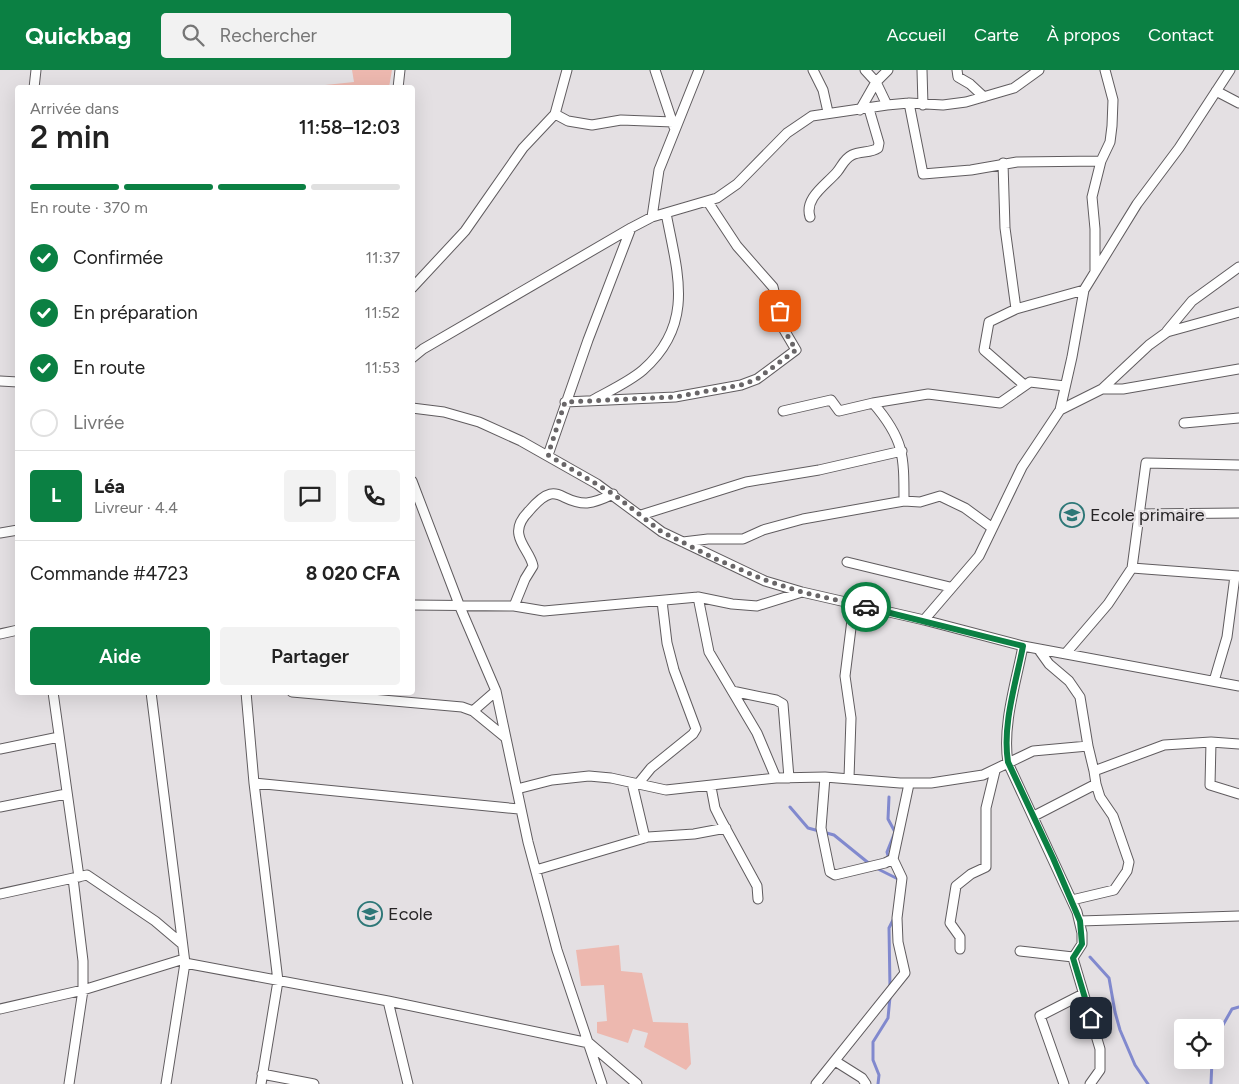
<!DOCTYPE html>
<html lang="fr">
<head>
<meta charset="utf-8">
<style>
	:root { --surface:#fff; --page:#f2f2f2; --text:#222; --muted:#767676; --line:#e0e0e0; --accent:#0b8043 }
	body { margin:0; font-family:Figtree,sans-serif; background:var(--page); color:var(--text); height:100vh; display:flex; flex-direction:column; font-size:19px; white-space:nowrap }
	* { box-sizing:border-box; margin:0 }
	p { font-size:16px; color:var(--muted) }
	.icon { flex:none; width:28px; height:28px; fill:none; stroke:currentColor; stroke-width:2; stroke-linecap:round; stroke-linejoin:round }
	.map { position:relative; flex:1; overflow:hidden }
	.side { position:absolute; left:15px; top:15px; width:400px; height:610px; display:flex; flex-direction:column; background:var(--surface); border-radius:5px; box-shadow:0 5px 20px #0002 }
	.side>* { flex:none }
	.buttons { position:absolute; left:1174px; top:949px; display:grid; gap:10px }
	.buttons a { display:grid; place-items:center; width:50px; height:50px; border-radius:5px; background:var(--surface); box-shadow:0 5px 20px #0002; font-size:25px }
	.pin { position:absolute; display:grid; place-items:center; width:42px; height:42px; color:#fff; margin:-21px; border-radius:10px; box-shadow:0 2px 8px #0006 }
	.courier { position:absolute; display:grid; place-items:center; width:50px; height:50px; margin:-25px; border:4px solid #0b8043; border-radius:50%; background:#fff; color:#222; box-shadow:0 1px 6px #0007 }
	.summary em { font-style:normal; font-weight:600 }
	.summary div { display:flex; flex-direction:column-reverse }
	.summary { display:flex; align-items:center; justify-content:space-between; height:85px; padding:0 15px }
	h1 { font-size:32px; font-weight:600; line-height:38px }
	.bar { display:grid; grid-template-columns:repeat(4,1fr); gap:8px 5px; align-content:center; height:60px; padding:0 15px }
	.bar i { height:6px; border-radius:4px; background:var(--line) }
	.bar .on { background:var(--accent) }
	.bar p { grid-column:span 4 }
	.line { display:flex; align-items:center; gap:12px; padding:0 15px; border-top:1px solid var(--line) }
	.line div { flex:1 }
	.round { display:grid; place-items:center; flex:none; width:52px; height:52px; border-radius:5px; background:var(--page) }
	ol { padding:0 15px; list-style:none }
	li { display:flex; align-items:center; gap:15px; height:55px }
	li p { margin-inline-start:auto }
	li .icon { padding:5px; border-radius:50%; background:var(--accent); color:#fff; stroke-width:4 }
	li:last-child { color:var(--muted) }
	li i { width:28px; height:28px; border:2px solid var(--line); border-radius:50% }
	.primary-button { display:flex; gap:10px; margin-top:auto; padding:10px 15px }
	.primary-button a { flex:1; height:58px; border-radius:5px; background:var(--accent); color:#fff; font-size:20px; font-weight:600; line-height:58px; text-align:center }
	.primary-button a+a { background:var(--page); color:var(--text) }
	header { display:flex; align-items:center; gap:30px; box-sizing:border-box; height:70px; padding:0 25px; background:var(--accent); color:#fff }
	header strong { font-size:24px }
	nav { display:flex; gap:28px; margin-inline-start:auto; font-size:18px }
	.search { width:350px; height:45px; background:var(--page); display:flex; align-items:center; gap:12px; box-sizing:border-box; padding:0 18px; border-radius:5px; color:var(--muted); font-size:19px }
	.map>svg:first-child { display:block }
</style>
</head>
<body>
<header>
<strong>Quickbag</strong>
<div class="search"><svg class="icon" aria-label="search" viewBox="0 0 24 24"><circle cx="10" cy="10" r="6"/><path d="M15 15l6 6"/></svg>Rechercher</div>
<nav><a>Accueil</a><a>Carte</a><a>À propos</a><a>Contact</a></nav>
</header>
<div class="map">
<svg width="1239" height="1014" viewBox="0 0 1239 1014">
	<rect width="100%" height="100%" fill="#e4e0e3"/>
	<path fill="#edb8af" d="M 352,0 L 392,0 L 389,17 L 306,17 L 354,12 Z
		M 619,875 L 621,901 L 642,903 L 653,952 L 688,953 L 691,994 L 686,1000 L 644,977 L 648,963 L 633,959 L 628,973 L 597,963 L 597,952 L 607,951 L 604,915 L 581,916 L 576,880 Z"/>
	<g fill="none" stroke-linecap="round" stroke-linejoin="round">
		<path stroke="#8189ce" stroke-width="3" d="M 889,727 L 888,749 L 895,762 L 887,782 L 889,789
			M 790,737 L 808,758 L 834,765 L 871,795
			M 876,798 L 898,809
			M 1090,887 L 1109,908 L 1115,942 L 1120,960 L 1135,995 L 1148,1014
			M 890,918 L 889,858 L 894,848
			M 1215,969 L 1232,939 L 1239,937
			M 878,1014 L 879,1005 L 873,990 L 873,972 L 888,948 L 890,927
			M 1211,1014 L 1212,990"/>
		<defs>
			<path id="street" d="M 655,0 L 674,57
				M 813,0 L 823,20 L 828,42
				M 865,0 L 876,12 L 887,35
				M 922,0 L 923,35
				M 957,0 L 958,7 L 970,14 L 984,27
				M 34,18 L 36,0
				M 398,18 L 400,0
				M 1216,21 L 1239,33
				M 909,33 L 923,104 L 971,100 L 1017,92 L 1101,91
				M 860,40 L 876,12 L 888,0
				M 555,44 L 568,51 L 592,55 L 621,50 L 673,52
				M 1003,93 L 1005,158 L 1016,239
				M 652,147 L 659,100 L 699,0
				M 810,147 C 804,128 826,115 837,102 C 842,96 844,89 852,85 C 860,81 871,83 878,78 L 879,73 L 869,39
				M 1095,201 L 1095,159 L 1092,127 L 1101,91 L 1110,72 L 1112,56 L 1113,30 L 1105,0
				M 412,218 L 465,161 L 523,78 L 555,44 L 567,0
				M 1167,261 L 1192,231 L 1239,197
				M 412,288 L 423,279 L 631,158 L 652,147 L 717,128 L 737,114 L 787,63 L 812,46 L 887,35 L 909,33 L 943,35 L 966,32 L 1014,18 L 1039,0
				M 0,311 L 18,312
				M 1023,314 L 984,280 L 989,252 L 1016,239 L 1084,220
				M 1102,319 L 1123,319 L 1239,299
				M 593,330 C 609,321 629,312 643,300 C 696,253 677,202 666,143
				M 565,332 L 675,327 L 741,315 L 757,309 L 796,280 L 783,258 L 773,217 L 737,176 L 708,132
				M 873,333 L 928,324 L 1000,333 L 1030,312 L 1065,316
				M 412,338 L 444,342 L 479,352 L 521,371 L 597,414 L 662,462 L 765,511 L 802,522 L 924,550 L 1023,576 L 1239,616
				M 1060,340 L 1072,287 L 1084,220 L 1137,134 L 1179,78 L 1230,0
				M 783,341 L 831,330 L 839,341 L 873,333 C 904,369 904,385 904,431
				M 1184,353 L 1239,348
				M 548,385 L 588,270 L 631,158
				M 412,411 L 460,537 L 496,621 L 528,772 L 557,880 L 602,1014
				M 1139,444 L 1239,443
				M 641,445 L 746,412 L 819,400 L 902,381
				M 0,463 L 18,460
				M 683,472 L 708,469 L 743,469 L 763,460 L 803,449 L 904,431 L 920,432 L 940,426 L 965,438 L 991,457
				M 847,492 L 950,517
				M 1132,498 L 1239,506
				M 698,527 L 709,582 L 757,663 L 776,708
				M 412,535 L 514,536 L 544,541 L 698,527 L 732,534 L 757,536 L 802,522
				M 514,536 L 525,509 L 533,496 C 531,485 521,476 519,465 C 517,456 523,447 529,441 C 558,407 559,434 587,433 C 596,432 605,428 613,424
				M 924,550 L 979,486 L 1022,397 L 1060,340 L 1102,319 L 1149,275 L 1167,262 L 1239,242
				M 0,564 L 18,560
				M 1023,576 C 1016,613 1002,655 1008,693 L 1077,842 L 1082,863 L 1082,874 L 1073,888 L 1100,979 L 1100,1000 L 1090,1014
				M 1039,580 L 1049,594 L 1069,611 L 1080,627 L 1088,676
				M 1066,583 L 1108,534 L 1132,498 L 1146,393 L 1239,395
				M 1214,611 L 1227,567 L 1235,506
				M 732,621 L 776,630 L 783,634 L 789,708
				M 53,622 L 79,807
				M 151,622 L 185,893 L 388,931 L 589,973 L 637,1014
				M 246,622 L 254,713 L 278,911 L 261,1014
				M 292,622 L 462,637 L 473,641 L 506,668
				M 473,641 L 496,621
				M 1211,672 L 1210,715 L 1239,724
				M 0,679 L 59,667
				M 825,707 L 821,758 L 830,802 L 835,805 L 885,793 L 893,789 L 909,714
				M 849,708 L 851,648 L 845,606 L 854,534
				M 254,713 L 519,739
				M 632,713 L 645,768
				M 638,714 L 651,698 L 693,664 L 696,659 L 674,600 L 667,573 L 662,531
				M 711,717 L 715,738 L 721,750 L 757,816 L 758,829
				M 517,719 L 552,710 L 589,706 L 611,708 L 666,720 L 776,708 L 825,707 L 900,713 L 931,713 L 983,705 L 1033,681 L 1088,676 L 1094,701 L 1164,675 L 1211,672 L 1239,674
				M 0,737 L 66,724
				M 1034,746 L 1096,714 L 1094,701
				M 536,800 L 648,767 L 694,764 L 726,758
				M 0,824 L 87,805 L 155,851 L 181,873
				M 1072,830 L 1114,820 L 1127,801 L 1129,792 L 1113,746 L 1100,727 L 1096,714
				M 1080,851 L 1239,846
				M 960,879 L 960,867 L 950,853 L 956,816 L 971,804 L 986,797 L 986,738 L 995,701
				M 1020,881 L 1073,887
				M 388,931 L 408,1014
				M 0,939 L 83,920 L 184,889
				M 835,991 L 862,1008 L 866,1014
				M 262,1004 L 314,1014
				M 69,1014 L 83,920 L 83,891 L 73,808
				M 166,1014 L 185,893
				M 816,1014 L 905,903 L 898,872 L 897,848 L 902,808 L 893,789
				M 1064,1014 L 1040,946 L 1083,924"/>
		</defs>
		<use href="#street" stroke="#605c5f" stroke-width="11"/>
		<use href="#street" stroke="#fff" stroke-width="9"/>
	</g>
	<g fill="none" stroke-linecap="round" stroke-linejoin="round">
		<path stroke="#696668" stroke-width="5" stroke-dasharray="0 9" d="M 780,241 L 783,258 L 796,280 L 757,309 L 741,315 L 675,327 L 565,332 L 548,385 L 613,424 L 662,462 L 718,490 L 765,510 L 802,522 L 866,537"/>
		<path stroke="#0b8043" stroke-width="6" d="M 866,537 L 1023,576 C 1016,613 1002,655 1008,692 L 1053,788 L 1080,851 L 1082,874 L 1073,888 L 1091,948"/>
	</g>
	<defs>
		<symbol id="school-ring" viewBox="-11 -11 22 22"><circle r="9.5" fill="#e4e0e3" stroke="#2d7777" stroke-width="1.5"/><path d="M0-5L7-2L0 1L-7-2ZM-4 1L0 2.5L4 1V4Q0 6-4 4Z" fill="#2d7777"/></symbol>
	</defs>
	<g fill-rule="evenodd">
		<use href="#school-ring" x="1058" y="431" width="28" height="28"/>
		<use href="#school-ring" x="356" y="830" width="28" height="28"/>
	</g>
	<g text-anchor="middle" stroke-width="4.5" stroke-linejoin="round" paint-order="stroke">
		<g font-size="18" fill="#272526" stroke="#e4e0e3" text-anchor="start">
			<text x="1090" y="451">Ecole primaire</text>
			<text x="388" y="850">Ecole</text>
		</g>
	</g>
</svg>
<div class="buttons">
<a><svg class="icon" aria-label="locate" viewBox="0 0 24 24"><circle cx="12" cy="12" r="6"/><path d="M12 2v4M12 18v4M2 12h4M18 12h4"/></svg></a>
</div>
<div class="pin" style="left:780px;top:241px;background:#ea580c"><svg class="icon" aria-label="bag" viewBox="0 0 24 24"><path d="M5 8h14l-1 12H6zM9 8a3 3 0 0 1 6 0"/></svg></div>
<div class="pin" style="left:1091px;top:948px;background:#1f2937"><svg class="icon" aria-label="home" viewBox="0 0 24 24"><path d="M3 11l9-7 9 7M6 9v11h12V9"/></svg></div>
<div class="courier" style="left:866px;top:537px"><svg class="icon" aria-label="car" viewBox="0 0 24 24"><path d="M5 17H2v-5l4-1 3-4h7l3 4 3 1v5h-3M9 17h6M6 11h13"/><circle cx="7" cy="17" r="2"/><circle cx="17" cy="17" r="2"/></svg></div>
<section class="side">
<div class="summary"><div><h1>2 min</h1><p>Arrivée dans</p></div><em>11:58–12:03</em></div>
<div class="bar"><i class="on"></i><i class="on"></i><i class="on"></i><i></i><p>En route · 370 m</p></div>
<ol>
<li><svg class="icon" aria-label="check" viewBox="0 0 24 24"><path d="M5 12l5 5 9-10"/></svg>Confirmée<p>11:37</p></li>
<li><svg class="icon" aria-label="check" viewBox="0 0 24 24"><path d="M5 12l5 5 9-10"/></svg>En préparation<p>11:52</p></li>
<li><svg class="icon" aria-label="check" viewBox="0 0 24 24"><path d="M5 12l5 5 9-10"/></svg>En route<p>11:53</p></li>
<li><i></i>Livrée</li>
</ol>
<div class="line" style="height:90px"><b class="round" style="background:var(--accent);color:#fff">L</b><div><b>Léa</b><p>Livreur · 4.4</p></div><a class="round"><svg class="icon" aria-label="chat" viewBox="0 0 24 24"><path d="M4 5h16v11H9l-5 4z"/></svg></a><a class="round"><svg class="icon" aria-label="phone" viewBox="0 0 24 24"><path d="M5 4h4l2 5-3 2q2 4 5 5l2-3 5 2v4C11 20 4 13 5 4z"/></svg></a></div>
<div class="line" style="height:65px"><div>Commande #4723</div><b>8 020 CFA</b></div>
<div class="primary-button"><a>Aide</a><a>Partager</a></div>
</section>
</div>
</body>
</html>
